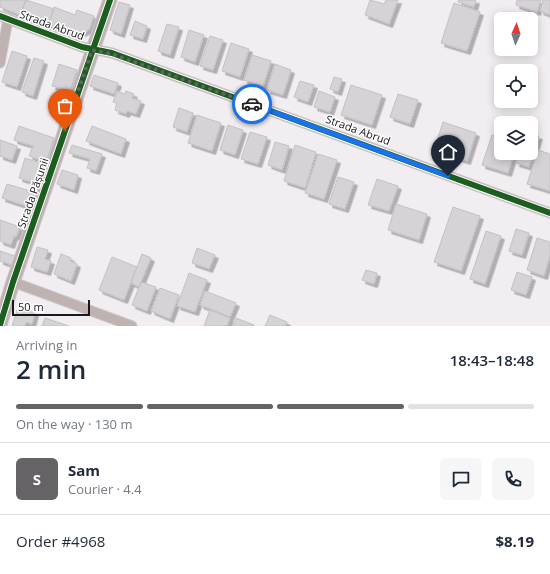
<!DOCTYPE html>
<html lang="en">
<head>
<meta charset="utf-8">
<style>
	:root { --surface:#fff; --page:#f6f6f7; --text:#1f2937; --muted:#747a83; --line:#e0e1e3; --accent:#656365 }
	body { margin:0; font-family:"Open Sans",sans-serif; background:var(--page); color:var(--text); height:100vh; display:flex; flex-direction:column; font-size:15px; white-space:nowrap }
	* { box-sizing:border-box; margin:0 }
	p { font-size:13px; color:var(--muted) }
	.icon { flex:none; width:22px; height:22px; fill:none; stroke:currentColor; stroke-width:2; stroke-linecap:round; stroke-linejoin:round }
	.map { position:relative; height:326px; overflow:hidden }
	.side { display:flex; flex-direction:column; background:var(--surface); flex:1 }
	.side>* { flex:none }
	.needle { width:26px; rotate:3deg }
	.fabs { position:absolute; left:494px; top:12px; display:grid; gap:8px }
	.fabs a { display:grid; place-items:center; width:44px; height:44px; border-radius:6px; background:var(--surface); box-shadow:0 2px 10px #0003; font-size:20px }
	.scale { position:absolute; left:12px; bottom:10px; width:78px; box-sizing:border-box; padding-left:4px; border:2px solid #1a181a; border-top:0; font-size:11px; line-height:14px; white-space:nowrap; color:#1a181a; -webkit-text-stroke:3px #fff; paint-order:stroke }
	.pin { position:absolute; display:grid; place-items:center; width:34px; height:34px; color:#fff; margin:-41px -17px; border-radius:50% 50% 50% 0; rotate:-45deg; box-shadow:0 0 4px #0007 }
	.pin .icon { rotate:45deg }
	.courier { position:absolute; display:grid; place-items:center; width:40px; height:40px; margin:-20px; border:3px solid #1a73e8; border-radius:50%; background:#fff; color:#222; box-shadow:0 1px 5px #0007 }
	.summary em { font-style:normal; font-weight:600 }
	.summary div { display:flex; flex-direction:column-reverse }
	.summary { display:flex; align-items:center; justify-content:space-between; height:68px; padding:0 16px }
	h1 { font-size:26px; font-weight:600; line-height:30px }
	.bar { display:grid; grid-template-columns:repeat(4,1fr); gap:6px 4px; align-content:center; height:48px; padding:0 16px }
	.bar i { height:5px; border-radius:3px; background:var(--line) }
	.bar .on { background:var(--accent) }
	.bar p { grid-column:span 4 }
	.line { display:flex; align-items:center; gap:10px; padding:0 16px; border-top:1px solid var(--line) }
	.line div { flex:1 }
	.round { display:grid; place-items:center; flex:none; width:42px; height:42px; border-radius:6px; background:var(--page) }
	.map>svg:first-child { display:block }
</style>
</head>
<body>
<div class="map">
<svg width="550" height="326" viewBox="0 0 550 326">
	<defs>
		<filter id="shadow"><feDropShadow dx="3.5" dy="3.5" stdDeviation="0" flood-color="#0004"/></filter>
	</defs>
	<rect width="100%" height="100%" fill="#f1edf1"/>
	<path fill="#d6d3d6" stroke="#c3c1c3" filter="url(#shadow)" d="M 0,0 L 26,0 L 20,15 L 0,7 Z
		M 26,0 L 54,9 L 48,25 L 20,15 Z
		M 370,0 L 384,4 L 386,0 L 398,0 L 389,24 L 365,15 Z
		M 459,0 L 476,0 L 474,7 L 458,2 Z
		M 517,0 L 541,0 L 537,12 L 516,5 Z
		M 543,0 L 550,0 L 550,15 L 540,11 Z
		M 119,2 L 130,5 L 121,34 L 110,30 Z
		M 454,3 L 480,12 L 467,51 L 441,43 Z
		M 54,7 L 75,15 L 77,10 L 94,16 L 89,30 L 76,35 L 48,25 Z
		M 135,21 L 147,26 L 143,39 L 130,35 Z
		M 167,24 L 179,27 L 170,55 L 158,51 Z
		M 189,30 L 204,35 L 195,62 L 181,57 Z
		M 210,36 L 223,40 L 213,70 L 200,66 Z
		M 231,43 L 249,49 L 240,77 L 222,71 Z
		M 12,51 L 27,56 L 17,87 L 2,82 Z
		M 252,55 L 271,61 L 263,86 L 244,80 Z
		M 34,58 L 44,61 L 33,96 L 22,92 Z
		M 59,64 L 77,70 L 70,91 L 52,86 Z
		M 275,64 L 291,70 L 283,95 L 267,90 Z
		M 94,75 L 118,83 L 114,94 L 90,86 Z
		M 334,77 L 342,79 L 338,92 L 330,89 Z
		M 300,81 L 314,85 L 308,102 L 294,97 Z
		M 351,85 L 382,95 L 372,125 L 341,115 Z
		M 117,91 L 125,94 L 126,91 L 134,94 L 132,98 L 141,101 L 136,114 L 127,111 L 126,114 L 115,110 L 117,103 L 113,102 Z
		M 319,91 L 335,97 L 330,112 L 314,107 Z
		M 398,94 L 418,100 L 410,124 L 390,117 Z
		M 179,108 L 193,113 L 187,132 L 173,127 Z
		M 197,115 L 221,123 L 212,151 L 188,143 Z
		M 443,122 L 476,133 L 467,161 L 434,150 Z
		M 228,125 L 243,130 L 235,155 L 220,150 Z
		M 19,126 L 54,138 L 46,162 L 29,156 L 33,146 L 14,140 Z
		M 92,126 L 126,139 L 121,154 L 86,141 Z
		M 250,132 L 267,137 L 258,164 L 241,159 Z
		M 531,134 L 539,136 L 529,167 L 516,163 L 520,153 L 531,153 Z
		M 492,135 L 501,138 L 501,153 L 514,153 L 508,173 L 482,165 Z
		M 0,140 L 17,146 L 12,160 L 0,156 Z
		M 275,142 L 289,146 L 282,170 L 268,165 Z
		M 72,145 L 102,154 L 96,171 L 87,168 L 90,159 L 69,153 Z
		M 295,145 L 316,152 L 305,188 L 284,181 Z
		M 538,150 L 550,154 L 550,191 L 527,184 Z
		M 318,154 L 337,160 L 324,199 L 305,193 Z
		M 25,158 L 46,165 L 39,184 L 19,178 Z
		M 62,170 L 78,175 L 74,190 L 57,184 Z
		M 338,177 L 354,182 L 345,209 L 329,204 Z
		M 377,179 L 398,186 L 389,211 L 368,205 Z
		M 7,184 L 37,193 L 32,208 L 2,198 Z
		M 396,204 L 427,214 L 419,240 L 388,230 Z
		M 453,207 L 480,216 L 461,271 L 434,262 Z
		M 0,220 L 20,227 L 16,237 L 14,236 L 11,245 L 0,241 Z
		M 516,229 L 529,233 L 522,255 L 509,251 Z
		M 486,231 L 501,236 L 485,284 L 470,279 Z
		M 537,238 L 550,242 L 550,256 L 544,276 L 527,270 Z
		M 37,247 L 48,250 L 45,259 L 51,261 L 47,272 L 31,267 Z
		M 197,248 L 215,255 L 209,269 L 192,263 Z
		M 0,251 L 15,256 L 12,265 L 0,261 Z
		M 61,254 L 71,258 L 70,261 L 77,264 L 71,281 L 54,274 Z
		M 142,254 L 151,258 L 139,287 L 131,283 Z
		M 112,257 L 137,267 L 124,300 L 99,290 Z
		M 366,270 L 377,273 L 374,284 L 362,280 Z
		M 517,272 L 532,277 L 526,295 L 511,290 Z
		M 189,273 L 207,280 L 195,312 L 177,306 Z
		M 141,282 L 156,287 L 147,311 L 132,305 Z
		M 160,288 L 179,295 L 170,319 L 151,311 Z
		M 205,291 L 236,303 L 230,317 L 200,305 Z
		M 18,308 L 35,313 L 32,324 L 26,322 L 25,326 L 12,326 Z
		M 210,310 L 230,318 L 227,326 L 204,326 Z
		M 270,315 L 287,322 L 285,326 L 265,326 Z
		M 45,318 L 69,326 L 42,326 Z
		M 236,318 L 254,325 L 254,326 L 233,326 Z"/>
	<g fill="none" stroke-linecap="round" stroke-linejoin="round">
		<defs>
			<path id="street" d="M 0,16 L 82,47 L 112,53 L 550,213
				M 0,63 L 8,19
				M 13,282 L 132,326"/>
			<path id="secondary" d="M 0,325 L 13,282 L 110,0"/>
		</defs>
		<use href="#street" stroke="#c9c7c9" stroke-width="11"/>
		<use href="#secondary" stroke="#c9c7c9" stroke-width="15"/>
		<use href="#street" stroke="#bfb2b0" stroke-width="9"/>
		<use href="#secondary" stroke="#beb1b0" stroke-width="13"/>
		<defs>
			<path id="cycleway" d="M 0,16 L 82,47 L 112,53 L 550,213
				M 0,325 L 13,282 L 110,0"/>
		</defs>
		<use href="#cycleway" stroke="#fff" stroke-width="8"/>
		<use href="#cycleway" stroke="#1b5e20" stroke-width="6"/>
	</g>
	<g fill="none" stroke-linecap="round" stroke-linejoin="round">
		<path stroke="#656365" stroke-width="4" stroke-dasharray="0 7.2" d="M 65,130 L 92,50 L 112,54 L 252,104"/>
		<path stroke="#1a73e8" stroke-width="5" d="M 252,104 L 448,176"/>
	</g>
	<g text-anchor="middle" stroke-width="3" stroke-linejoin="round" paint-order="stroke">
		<g font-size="11" fill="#1a181a" stroke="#fff">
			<text transform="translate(52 25) rotate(20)" y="4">Strada Abrud</text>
			<text transform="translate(358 130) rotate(20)" y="4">Strada Abrud</text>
			<text transform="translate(33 193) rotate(-71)" y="4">Strada Pășunii</text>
		</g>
	</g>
</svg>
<div class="fabs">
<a><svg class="needle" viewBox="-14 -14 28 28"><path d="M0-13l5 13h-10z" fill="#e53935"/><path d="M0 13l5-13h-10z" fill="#747a83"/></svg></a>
<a><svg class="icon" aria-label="locate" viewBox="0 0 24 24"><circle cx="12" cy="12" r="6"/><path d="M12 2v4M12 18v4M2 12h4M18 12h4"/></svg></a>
<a><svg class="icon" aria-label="layers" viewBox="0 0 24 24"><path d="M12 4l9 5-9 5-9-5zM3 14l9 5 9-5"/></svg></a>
</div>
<div class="scale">50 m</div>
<div class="pin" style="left:65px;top:130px;background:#ea580c"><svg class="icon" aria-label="bag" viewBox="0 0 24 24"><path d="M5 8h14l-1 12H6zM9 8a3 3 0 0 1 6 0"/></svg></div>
<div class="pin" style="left:448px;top:176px;background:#1f2937"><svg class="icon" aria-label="home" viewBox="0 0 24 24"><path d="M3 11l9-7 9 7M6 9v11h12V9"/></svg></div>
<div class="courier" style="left:252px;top:104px"><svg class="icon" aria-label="car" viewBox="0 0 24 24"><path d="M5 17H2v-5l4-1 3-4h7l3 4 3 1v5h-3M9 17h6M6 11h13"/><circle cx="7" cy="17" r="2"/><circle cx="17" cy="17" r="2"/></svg></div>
</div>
<section class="side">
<div class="summary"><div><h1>2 min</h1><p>Arriving in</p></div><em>18:43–18:48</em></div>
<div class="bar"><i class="on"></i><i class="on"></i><i class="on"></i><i></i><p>On the way · 130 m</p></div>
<div class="line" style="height:72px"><b class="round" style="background:var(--accent);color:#fff">S</b><div><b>Sam</b><p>Courier · 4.4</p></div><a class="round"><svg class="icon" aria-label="chat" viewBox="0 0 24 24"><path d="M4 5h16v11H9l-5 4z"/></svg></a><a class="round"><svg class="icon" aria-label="phone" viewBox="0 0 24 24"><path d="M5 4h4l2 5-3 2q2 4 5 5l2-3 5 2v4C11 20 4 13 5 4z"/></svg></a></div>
<div class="line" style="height:52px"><div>Order #4968</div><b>$8.19</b></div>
</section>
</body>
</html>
